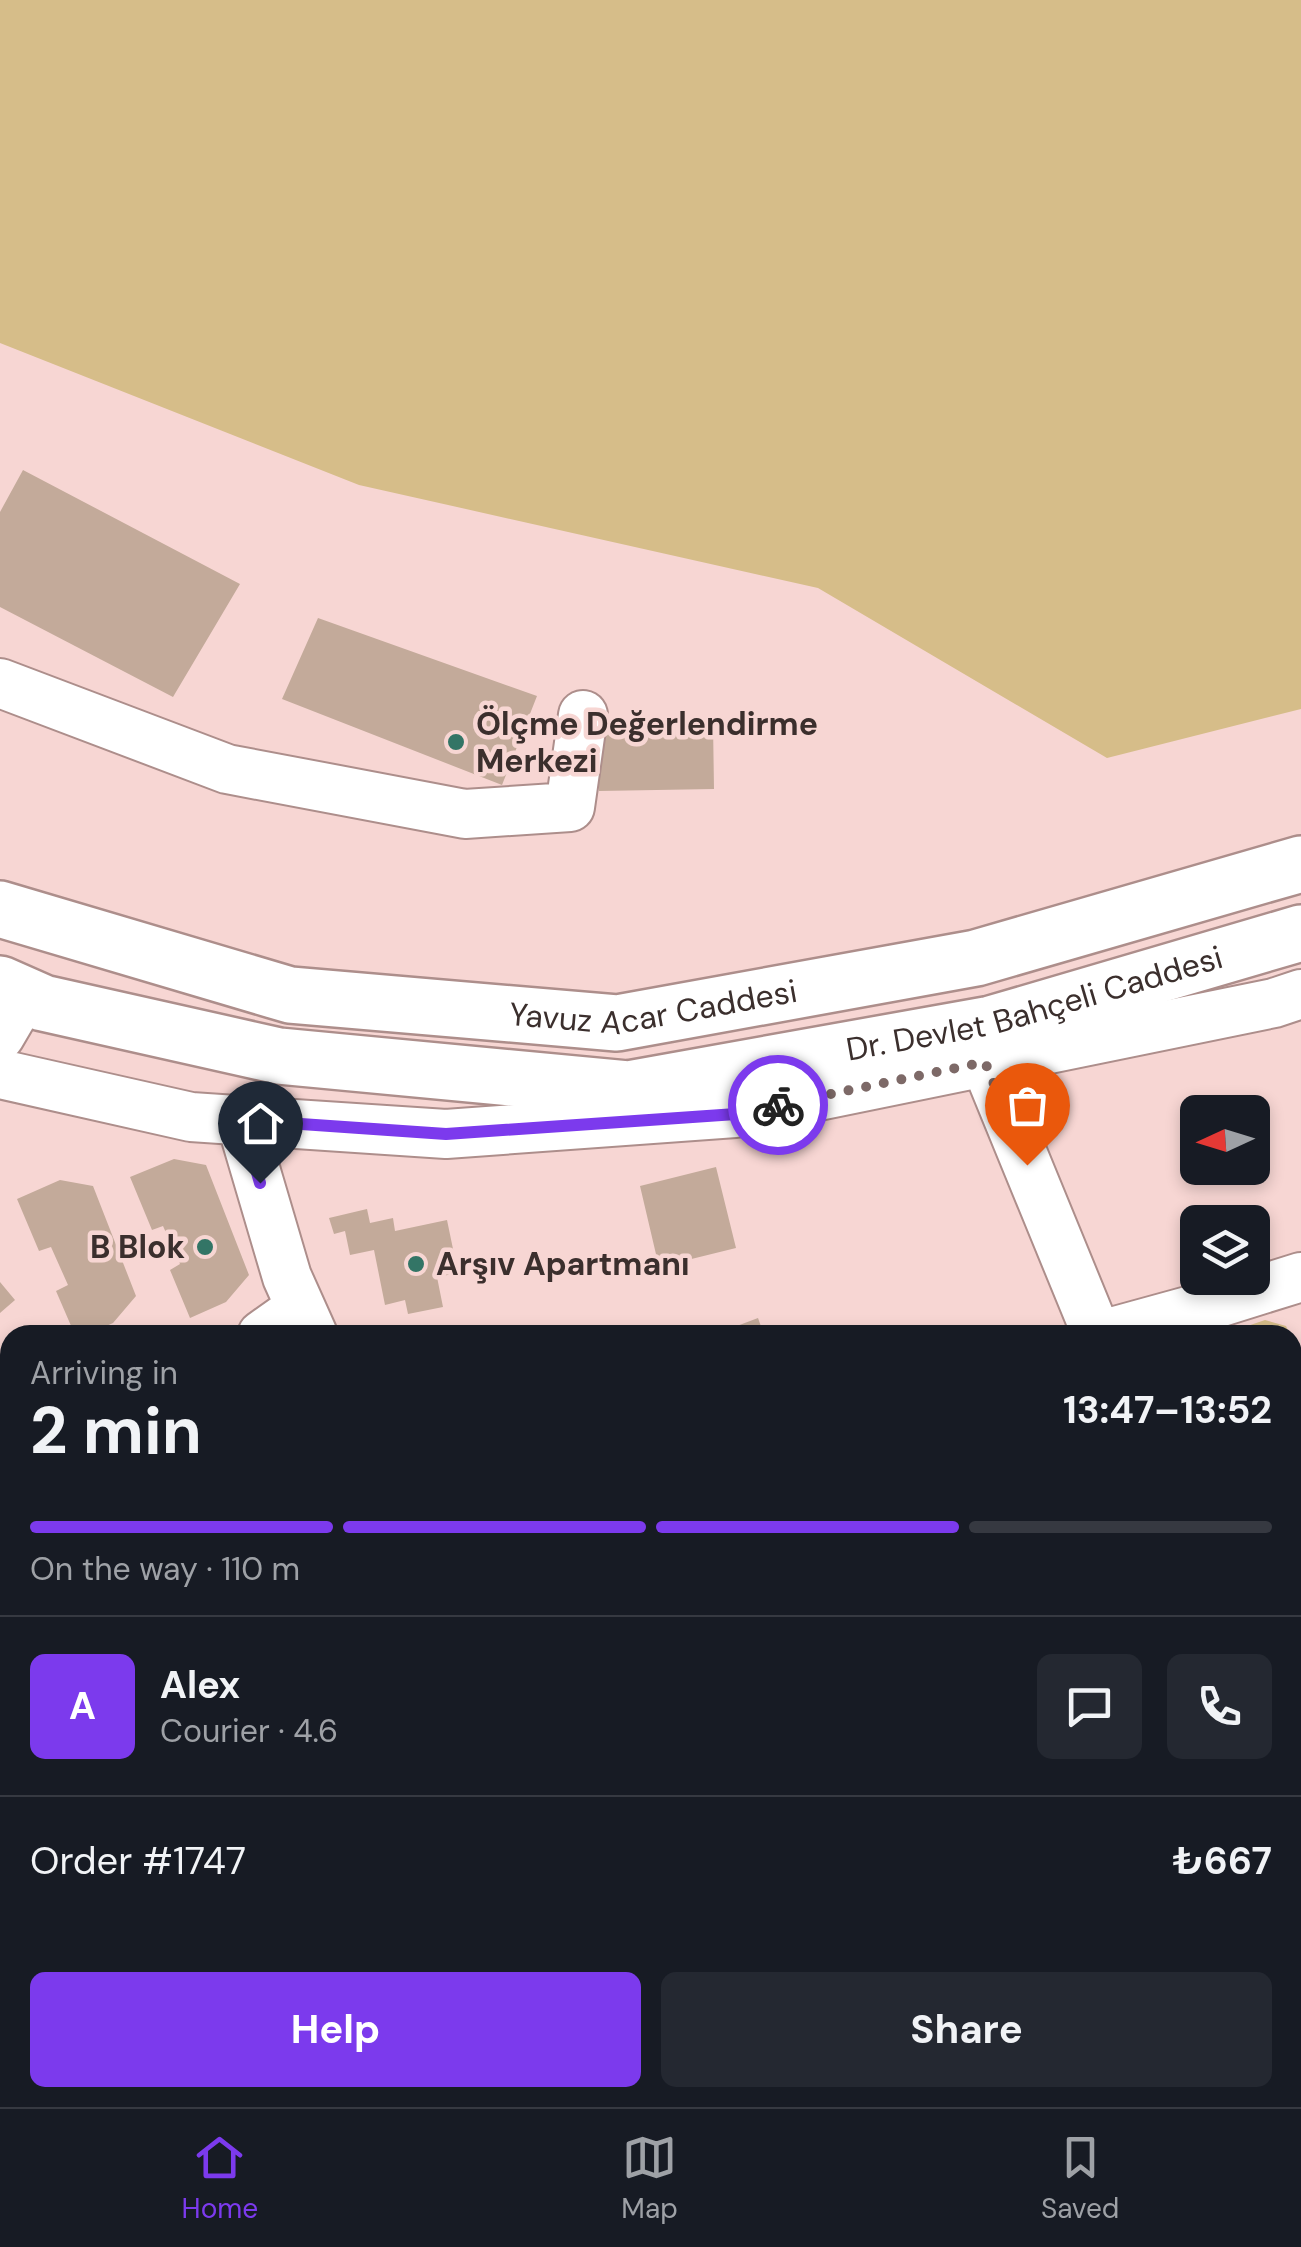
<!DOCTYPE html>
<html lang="en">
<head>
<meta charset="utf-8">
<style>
	:root { --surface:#171b24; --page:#242831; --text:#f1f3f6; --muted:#9ea1a6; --line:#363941; --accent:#7c3aed }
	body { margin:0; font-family:"DM Sans",sans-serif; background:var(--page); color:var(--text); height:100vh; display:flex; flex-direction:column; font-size:38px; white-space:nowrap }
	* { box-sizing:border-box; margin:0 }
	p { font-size:32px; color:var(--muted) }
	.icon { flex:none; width:55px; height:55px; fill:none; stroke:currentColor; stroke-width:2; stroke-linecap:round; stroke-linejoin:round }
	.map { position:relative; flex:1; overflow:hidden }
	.details { position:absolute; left:0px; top:1325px; width:1302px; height:782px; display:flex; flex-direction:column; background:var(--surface); border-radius:30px 30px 0 0; box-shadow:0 5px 15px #0003 }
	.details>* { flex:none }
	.needle { width:65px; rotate:266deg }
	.fabs { position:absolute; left:1180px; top:1095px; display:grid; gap:20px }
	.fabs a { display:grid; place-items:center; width:90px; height:90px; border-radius:15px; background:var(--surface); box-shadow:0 5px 15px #0003; font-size:50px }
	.pin { position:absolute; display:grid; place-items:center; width:85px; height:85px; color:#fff; margin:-102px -42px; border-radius:50% 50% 50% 0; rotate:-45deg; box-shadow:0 0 10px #0007 }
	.pin .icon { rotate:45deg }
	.courier { position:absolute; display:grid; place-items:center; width:100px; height:100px; margin:-50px; border:8px solid #7c3aed; border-radius:50%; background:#fff; color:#222; box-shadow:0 2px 12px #0007 }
	.head em { font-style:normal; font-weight:700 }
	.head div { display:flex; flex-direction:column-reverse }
	.head { display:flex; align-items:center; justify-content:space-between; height:170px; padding:0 30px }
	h1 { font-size:65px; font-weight:700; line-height:75px }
	.bar { display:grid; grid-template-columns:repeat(4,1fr); gap:15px 10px; align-content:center; height:120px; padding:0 30px }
	.bar i { height:12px; border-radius:8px; background:var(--line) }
	.bar .active { background:var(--accent) }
	.bar p { grid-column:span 4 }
	.line { display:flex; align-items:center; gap:25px; padding:0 30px; border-top:2px solid var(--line) }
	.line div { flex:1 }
	.round { display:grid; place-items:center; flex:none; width:105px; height:105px; border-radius:15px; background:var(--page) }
	.primary-button { display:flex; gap:20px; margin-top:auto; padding:20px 30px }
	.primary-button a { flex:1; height:115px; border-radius:15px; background:var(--accent); color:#fff; font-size:40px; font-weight:700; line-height:115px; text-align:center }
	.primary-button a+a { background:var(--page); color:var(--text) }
	.dock { display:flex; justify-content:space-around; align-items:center; height:140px; border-top:2px solid var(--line); background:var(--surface); font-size:28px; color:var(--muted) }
	.dock a { display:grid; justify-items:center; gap:5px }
	.dock .active { color:var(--accent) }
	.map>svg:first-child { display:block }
</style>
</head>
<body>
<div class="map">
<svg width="1301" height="2107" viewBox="0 0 1301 2107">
	<rect width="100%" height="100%" fill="#f7d6d3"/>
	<path fill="#d6bd89" d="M 0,0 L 1301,0 L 1301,709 L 1107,758 L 818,588 L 359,485 L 0,343 Z
		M 1265,1320 L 1286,1326 L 1290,1335 L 1221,1335 Z
		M 1293,1340 L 1301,1360 L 1301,1635 L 1293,1638 Z"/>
	<path fill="#c3aa9a" d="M 23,470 L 240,584 L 173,697 L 0,607 L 0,512 Z
		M 318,618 L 537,696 L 502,785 L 282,699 Z
		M 713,723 L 714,789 L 599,791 L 597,725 Z
		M 174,1159 L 206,1165 L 249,1275 L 226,1302 L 190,1318 L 170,1270 L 180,1264 L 163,1226 L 152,1230 L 130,1177 Z
		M 716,1167 L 736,1248 L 659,1267 L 640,1186 Z
		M 60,1180 L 93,1186 L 136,1296 L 113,1323 L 86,1335 L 75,1335 L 56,1291 L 68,1285 L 51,1247 L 39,1251 L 17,1199 Z
		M 367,1209 L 370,1223 L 393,1218 L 395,1231 L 447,1220 L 458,1273 L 437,1277 L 443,1307 L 408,1314 L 405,1300 L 385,1305 L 374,1250 L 350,1255 L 345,1231 L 334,1234 L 329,1218 Z
		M 0,1282 L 15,1300 L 0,1313 Z
		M 758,1318 L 764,1335 L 713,1335 Z
		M 10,1360 L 10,1465 L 0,1473 L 0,1369 Z
		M 10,1556 L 10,1623 L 0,1608 L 0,1563 Z
		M 0,1793 L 10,1810 L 10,1824 L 0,1830 Z
		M 1301,1907 L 1301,1982 L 1292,1986 L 1292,1910 Z
		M 287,2098 L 409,2098 L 413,2107 L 291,2107 Z
		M 500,2098 L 609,2098 L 613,2107 L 503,2107 Z
		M 743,2098 L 749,2098 L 755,2107 L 778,2098 L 863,2098 L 866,2107 L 719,2107 Z
		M 889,2098 L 1040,2098 L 1018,2107 L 894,2107 Z"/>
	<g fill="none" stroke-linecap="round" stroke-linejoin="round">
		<defs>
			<path id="minor" d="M 0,683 L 227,769 L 465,814 L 570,807 L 583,715
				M 0,1036 L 24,995
				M 985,1062 L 1097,1335
				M 0,1074 L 191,1117 L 446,1134 L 735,1113 L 1274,1003 L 1301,994
				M 241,1121 L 287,1277 L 313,1335
				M 262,1335 L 300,1308
				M 1101,1335 L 1221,1302 L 1301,1277
				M 0,1520 L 10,1513
				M 1292,1676 L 1301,1673
				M 1292,1759 L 1301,1775
				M 1292,1875 L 1301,1871
				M 0,1878 L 10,1894
				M 1292,2077 L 1301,2073
				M 235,2098 L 239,2107
				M 425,2098 L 429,2107
				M 485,2098 L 489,2107
				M 92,2107 L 117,2098
				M 670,2107 L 694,2098
				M 1222,2107 L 1244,2098"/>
			<g id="major">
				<path id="s1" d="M 0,909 L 290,995 L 617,1023 L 976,958 L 1301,864"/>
				<path id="s2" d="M 0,984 L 43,1003 L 279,1056 L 628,1089 L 991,1024 L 1301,933"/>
			</g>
		</defs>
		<use href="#minor" stroke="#ad8e8b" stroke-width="52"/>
		<use href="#major" stroke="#ad8e8b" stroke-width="60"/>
		<path stroke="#a58d8b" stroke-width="6" stroke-dasharray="2.5 8" stroke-linecap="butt" d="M 1292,1342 L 1301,1338
			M 1292,1423 L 1301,1441
			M 1292,1526 L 1301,1522"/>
		<use href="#minor" stroke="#fff" stroke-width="48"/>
		<use href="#major" stroke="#fff" stroke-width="55"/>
	</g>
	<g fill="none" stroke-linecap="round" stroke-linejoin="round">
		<path stroke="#7d6967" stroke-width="10" stroke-dasharray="0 18" d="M 778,1105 L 985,1062 L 1027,1165"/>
		<path stroke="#7c3aed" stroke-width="12" d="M 260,1183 L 242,1120 L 446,1134 L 736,1114 L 778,1105"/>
	</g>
	<g fill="#337566" stroke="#f7d6d3" stroke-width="4">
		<circle cx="456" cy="742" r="10"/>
		<circle cx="205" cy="1247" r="10"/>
		<circle cx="416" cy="1264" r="10"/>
	</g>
	<g text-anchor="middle" stroke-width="9" stroke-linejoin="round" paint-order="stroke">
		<g font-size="32" font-weight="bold" fill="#3b2f2d" stroke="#f7d6d3" text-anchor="start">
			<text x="476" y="735">Ölçme Değerlendirme<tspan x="476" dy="37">Merkezi</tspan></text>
			<text x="185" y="1258" text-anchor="end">B Blok</text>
			<text x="436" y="1275">Arşıv Apartmanı</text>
		</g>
		<g font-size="32" fill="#3b2f2d" stroke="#f7d6d3">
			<text dy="11" stroke="none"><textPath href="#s1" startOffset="668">Yavuz Acar Caddesi</textPath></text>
			<text dy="11" stroke="none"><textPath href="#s2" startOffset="1055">Dr. Devlet Bahçeli Caddesi</textPath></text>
		</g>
	</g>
</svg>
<div class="fabs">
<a><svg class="needle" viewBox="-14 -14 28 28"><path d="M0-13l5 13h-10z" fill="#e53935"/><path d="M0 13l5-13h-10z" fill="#9ea1a6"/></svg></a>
<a><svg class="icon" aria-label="layers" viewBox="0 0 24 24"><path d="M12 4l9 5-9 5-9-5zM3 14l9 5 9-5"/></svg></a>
</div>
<div class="pin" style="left:1027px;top:1165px;background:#ea580c"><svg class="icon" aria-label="bag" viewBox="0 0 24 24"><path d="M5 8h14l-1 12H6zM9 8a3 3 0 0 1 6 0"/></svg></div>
<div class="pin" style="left:260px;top:1183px;background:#1f2937"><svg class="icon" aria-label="home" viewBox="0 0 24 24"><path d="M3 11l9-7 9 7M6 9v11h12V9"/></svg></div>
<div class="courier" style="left:778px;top:1105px"><svg class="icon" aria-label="bike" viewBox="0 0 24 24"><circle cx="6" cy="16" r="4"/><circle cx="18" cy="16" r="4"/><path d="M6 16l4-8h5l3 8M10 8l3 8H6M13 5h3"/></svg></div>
<section class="details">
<div class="head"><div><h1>2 min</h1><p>Arriving in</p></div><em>13:47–13:52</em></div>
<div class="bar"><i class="active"></i><i class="active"></i><i class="active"></i><i></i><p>On the way · 110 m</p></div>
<div class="line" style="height:180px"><b class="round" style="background:var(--accent);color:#fff">A</b><div><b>Alex</b><p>Courier · 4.6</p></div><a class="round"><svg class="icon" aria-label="chat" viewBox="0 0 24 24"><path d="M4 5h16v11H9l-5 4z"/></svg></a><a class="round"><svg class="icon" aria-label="phone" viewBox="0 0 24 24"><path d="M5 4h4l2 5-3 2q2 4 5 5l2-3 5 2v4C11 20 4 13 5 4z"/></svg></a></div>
<div class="line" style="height:130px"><div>Order #1747</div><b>₺667</b></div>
<div class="primary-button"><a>Help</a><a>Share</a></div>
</section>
</div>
<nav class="dock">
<a class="active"><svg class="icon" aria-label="home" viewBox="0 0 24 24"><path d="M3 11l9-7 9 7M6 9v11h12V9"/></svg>Home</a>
<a><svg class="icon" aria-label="map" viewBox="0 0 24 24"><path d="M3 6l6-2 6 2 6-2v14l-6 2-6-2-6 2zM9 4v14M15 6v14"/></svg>Map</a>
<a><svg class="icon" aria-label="saved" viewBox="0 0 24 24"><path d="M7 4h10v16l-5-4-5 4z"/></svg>Saved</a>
</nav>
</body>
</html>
